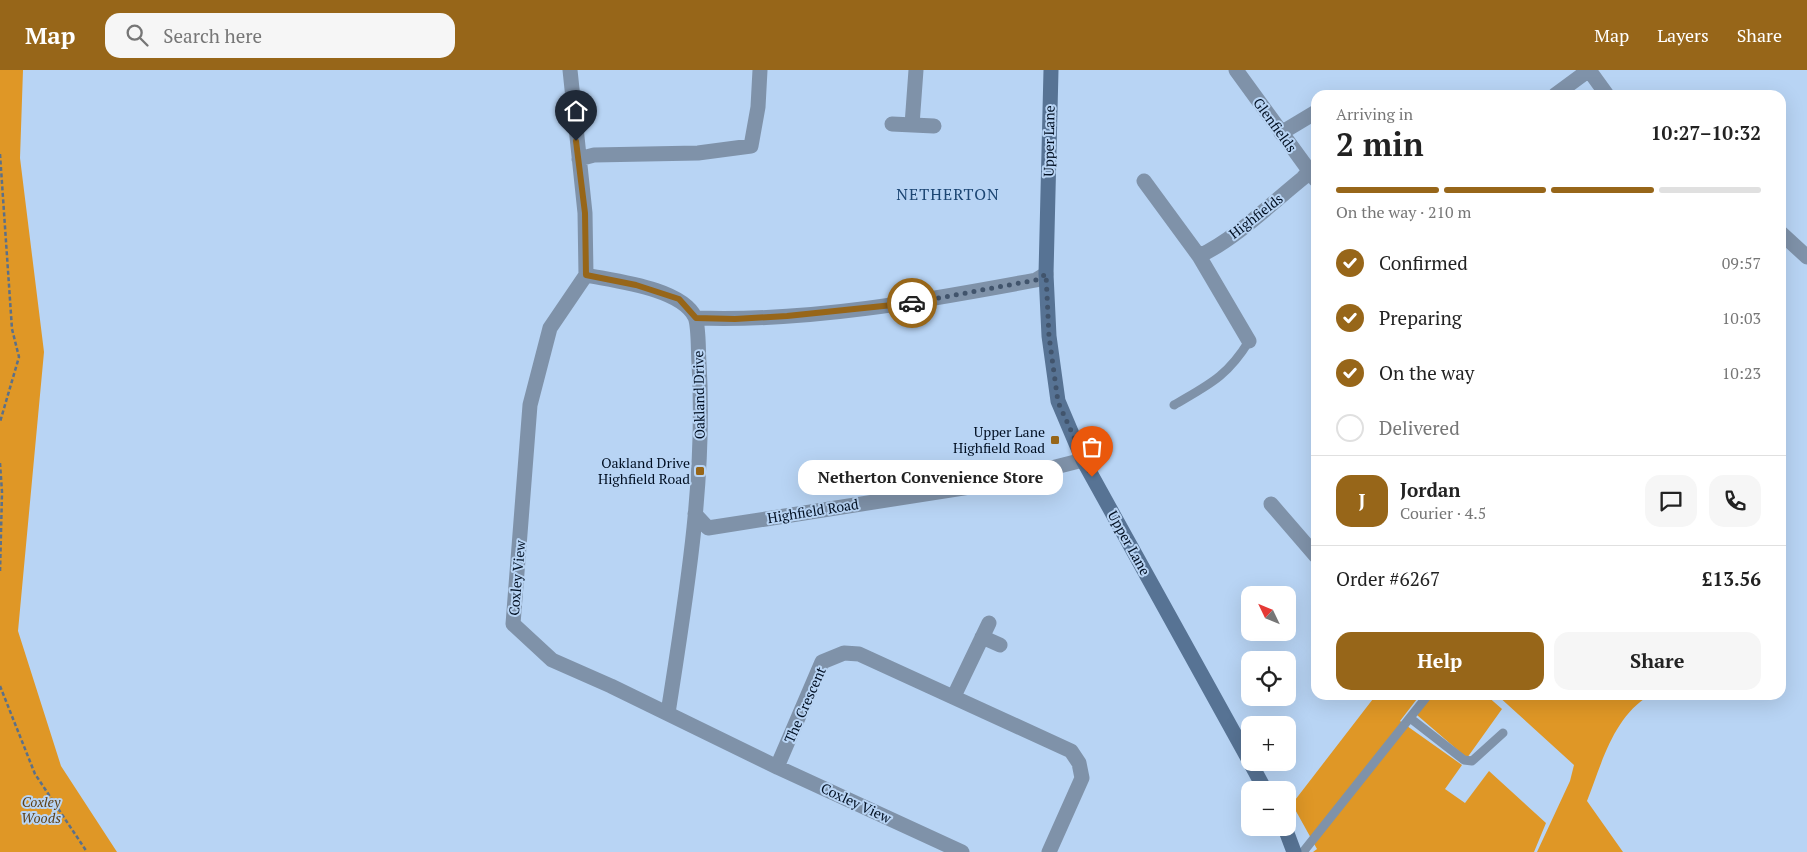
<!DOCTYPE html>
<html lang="en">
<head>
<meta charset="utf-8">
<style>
	:root { --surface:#fff; --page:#f6f6f6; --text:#222; --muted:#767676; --line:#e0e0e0; --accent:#976619 }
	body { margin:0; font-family:"PT Serif",serif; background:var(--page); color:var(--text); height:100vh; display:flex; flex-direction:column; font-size:19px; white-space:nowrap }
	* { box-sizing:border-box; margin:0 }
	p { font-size:16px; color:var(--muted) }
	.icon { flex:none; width:28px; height:28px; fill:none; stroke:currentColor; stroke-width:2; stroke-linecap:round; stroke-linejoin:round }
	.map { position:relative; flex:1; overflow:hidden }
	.sheet { position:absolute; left:1311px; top:20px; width:475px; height:610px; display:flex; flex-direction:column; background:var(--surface); border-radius:15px; box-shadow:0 5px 20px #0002 }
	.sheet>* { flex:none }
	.needle { width:32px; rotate:313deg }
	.buttons { position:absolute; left:1241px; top:516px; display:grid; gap:10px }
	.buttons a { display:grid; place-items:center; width:55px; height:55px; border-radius:10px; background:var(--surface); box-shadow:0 5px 20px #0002; font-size:25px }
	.pin { position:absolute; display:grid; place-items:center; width:42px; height:42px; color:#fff; margin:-51px -21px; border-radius:50% 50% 50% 0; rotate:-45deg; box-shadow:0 0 5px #0007 }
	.pin .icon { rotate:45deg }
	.courier { position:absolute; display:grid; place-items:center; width:50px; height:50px; margin:-25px; border:4px solid #976619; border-radius:50%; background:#fff; color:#222; box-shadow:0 1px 6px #0007 }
	.bubble { position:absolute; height:35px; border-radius:15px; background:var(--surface); box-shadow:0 5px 20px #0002; font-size:16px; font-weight:700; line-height:35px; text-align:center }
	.headline em { font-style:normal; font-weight:700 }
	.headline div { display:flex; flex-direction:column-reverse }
	.headline { display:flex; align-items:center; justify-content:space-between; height:85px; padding:0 25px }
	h1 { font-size:32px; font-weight:700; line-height:38px }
	.bar { display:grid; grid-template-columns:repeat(4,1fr); gap:8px 5px; align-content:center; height:60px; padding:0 25px }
	.bar i { height:6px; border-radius:4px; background:var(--line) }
	.bar .active { background:var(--accent) }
	.bar p { grid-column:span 4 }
	.line { display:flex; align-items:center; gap:12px; padding:0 25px; border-top:1px solid var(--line) }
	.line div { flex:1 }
	.round { display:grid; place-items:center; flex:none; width:52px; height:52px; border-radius:15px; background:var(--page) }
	ol { padding:0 25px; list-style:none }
	li { display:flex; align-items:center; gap:15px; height:55px }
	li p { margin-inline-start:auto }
	li .icon { padding:5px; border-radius:50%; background:var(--accent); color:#fff; stroke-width:4 }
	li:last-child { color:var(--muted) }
	li i { width:28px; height:28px; border:2px solid var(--line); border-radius:50% }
	.action { display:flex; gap:10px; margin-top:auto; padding:10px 25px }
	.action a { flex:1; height:58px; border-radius:15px; background:var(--accent); color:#fff; font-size:20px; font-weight:700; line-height:58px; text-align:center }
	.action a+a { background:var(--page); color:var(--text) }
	header { display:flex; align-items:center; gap:30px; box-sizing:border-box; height:70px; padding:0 25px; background:var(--accent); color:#fff }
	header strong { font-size:24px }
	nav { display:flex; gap:28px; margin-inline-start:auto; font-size:18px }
	.search { width:350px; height:45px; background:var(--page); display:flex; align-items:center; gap:12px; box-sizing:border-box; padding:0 18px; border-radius:15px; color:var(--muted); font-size:19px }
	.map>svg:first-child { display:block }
</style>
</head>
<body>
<header>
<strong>Map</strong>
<div class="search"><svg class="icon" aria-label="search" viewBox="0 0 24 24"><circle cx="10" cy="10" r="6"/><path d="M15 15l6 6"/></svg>Search here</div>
<nav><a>Map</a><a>Layers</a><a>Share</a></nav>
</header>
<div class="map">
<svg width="1807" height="782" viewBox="0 0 1807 782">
	<rect width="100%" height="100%" fill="#b8d4f4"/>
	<path fill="#df9726" d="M 0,0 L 23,0 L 20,88 L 44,282 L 18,561 L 61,696 L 117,782 L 0,782 Z
		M 1376,625 L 1420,625 L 1400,651 L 1462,695 L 1445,719 L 1465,733 L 1489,701 L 1546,753 L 1534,782 L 1313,782 L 1317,779 L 1292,734 Z
		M 1432,625 L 1486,625 L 1502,639 L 1467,688 L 1417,645 Z
		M 1497,625 L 1650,625 C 1613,647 1602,693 1587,731 L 1623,782 L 1537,782 L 1570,711 L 1574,695 Z"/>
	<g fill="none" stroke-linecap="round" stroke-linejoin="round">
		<path stroke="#5b7089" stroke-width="2.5" stroke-dasharray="4 2.5" stroke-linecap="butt" d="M 0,84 L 12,259 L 19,287 L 0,352
			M 0,393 L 2,422 L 0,503
			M 0,616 L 35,704 L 87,782"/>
		<path stroke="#7f92a9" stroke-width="9" d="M 1174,335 C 1208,315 1227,307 1249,271
			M 1410,648 L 1464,690 L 1472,691 L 1503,663
			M 1303,782 L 1428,625"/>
		<path stroke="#7f92a9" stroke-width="15" d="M 570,0 L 585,143 L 586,205 L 550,258 L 530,335 L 513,554 L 552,590 L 611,616 L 777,697 L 962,782
			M 1236,0 L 1316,110
			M 1589,0 L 1607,25
			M 1555,25 L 1589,0
			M 892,54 L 934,56
			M 912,55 L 916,0
			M 1281,63 L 1316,42
			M 579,89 L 594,85 L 698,83 L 751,76 L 758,37 L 760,0
			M 1144,111 L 1199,186 C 1234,170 1272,133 1303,108 L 1309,101
			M 1781,163 L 1807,187
			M 1199,186 L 1249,271
			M 586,205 C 615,211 681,218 695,247 C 699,256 698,282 699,293 C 706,410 686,527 668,643
			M 696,248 C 810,252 923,231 1036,210 L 1046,204
			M 1271,434 L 1316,486
			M 695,444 L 708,458 L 989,414 L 1083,390
			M 982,567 L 1000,575
			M 954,626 L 989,553
			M 777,697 L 822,592 L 844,583 L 859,584 L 1071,681 L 1079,693 L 1082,708 L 1049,782"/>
		<path stroke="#577394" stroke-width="15" d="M 1051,0 L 1046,204 L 1049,266 L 1058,331 L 1083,390 L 1250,692
			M 1250,692 L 1265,720
			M 1285,758 L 1294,782"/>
	</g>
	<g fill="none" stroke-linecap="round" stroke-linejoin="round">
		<path stroke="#41546c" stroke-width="5" stroke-dasharray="0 9" d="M 912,233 L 1036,210 L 1046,204 L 1049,266 L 1058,332 L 1092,407"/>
		<path stroke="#976619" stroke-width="6" d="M 576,71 L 585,143 L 586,205 L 636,215 L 679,229 L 696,248 L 735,249 L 787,246 L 912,233"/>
	</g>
	<g fill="#976619" stroke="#b8d4f4" stroke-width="2">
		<rect x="1050" y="365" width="10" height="10" rx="2.5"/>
		<rect x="695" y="396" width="10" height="10" rx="2.5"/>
	</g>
	<g text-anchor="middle" stroke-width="4" stroke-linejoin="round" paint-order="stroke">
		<g font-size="14" fill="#010f22" stroke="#b8d4f4">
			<text transform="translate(1275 55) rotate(54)" y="5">Glenfields</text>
			<text transform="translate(1049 71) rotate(-89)" y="5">Upper Lane</text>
			<text transform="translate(1256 146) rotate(-38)" y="5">Highfields</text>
			<text transform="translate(699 325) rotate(-91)" y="5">Oakland Drive</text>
			<text transform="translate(813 441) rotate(-9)" y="5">Highfield Road</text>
			<text transform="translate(1129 473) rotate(61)" y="5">Upper Lane</text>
			<text transform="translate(517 508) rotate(-85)" y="5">Coxley View</text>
			<text transform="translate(805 635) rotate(-66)" y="5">The Crescent</text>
			<text transform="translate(856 733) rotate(25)" y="5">Coxley View</text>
		</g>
		<g font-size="14" fill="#010f22" stroke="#b8d4f4" text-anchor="end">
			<text x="1045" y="367">Upper Lane<tspan x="1045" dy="16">Highfield Road</tspan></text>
			<text x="690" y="398">Oakland Drive<tspan x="690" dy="16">Highfield Road</tspan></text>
		</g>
		<g font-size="14" font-style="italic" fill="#5d3f15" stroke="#b8d4f4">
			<text x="41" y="737">Coxley<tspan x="41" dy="16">Woods</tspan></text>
		</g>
		<g font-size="16" letter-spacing="1" fill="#1c4673" stroke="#b8d4f4">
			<text x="948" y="130">NETHERTON</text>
		</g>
	</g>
</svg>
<div class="buttons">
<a><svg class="needle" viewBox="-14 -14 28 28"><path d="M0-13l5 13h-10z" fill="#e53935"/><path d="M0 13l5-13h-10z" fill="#767676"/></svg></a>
<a><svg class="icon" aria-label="locate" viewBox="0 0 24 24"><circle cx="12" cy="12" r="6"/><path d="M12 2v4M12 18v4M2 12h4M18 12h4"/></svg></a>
<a>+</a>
<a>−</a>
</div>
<div class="pin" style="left:1092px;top:407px;background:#ea580c"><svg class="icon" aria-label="bag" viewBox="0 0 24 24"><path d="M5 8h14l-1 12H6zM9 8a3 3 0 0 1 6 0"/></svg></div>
<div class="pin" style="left:576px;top:71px;background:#1f2937"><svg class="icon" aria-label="home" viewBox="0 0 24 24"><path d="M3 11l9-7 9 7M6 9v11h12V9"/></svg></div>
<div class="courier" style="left:912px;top:233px"><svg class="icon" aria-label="car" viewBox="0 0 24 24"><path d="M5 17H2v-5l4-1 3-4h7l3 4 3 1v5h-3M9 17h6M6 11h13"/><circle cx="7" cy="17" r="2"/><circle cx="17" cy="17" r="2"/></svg></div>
<div class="bubble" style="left:798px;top:390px;width:265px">Netherton Convenience Store</div>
<section class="sheet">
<div class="headline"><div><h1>2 min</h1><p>Arriving in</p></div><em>10:27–10:32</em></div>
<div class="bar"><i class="active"></i><i class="active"></i><i class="active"></i><i></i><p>On the way · 210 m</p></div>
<ol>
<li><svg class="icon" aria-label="check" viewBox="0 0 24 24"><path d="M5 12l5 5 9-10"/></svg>Confirmed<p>09:57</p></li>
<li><svg class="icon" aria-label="check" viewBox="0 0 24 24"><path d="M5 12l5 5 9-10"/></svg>Preparing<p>10:03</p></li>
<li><svg class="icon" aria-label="check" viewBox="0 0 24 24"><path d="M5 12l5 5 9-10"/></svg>On the way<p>10:23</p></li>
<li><i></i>Delivered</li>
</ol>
<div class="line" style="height:90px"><b class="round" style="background:var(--accent);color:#fff">J</b><div><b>Jordan</b><p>Courier · 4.5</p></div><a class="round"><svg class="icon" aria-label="chat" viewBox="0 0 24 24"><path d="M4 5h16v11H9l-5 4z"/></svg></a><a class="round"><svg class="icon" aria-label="phone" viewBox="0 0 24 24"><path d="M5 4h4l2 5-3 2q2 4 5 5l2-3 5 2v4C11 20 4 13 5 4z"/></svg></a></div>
<div class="line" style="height:65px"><div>Order #6267</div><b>£13.56</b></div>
<div class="action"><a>Help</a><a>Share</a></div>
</section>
</div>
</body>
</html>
